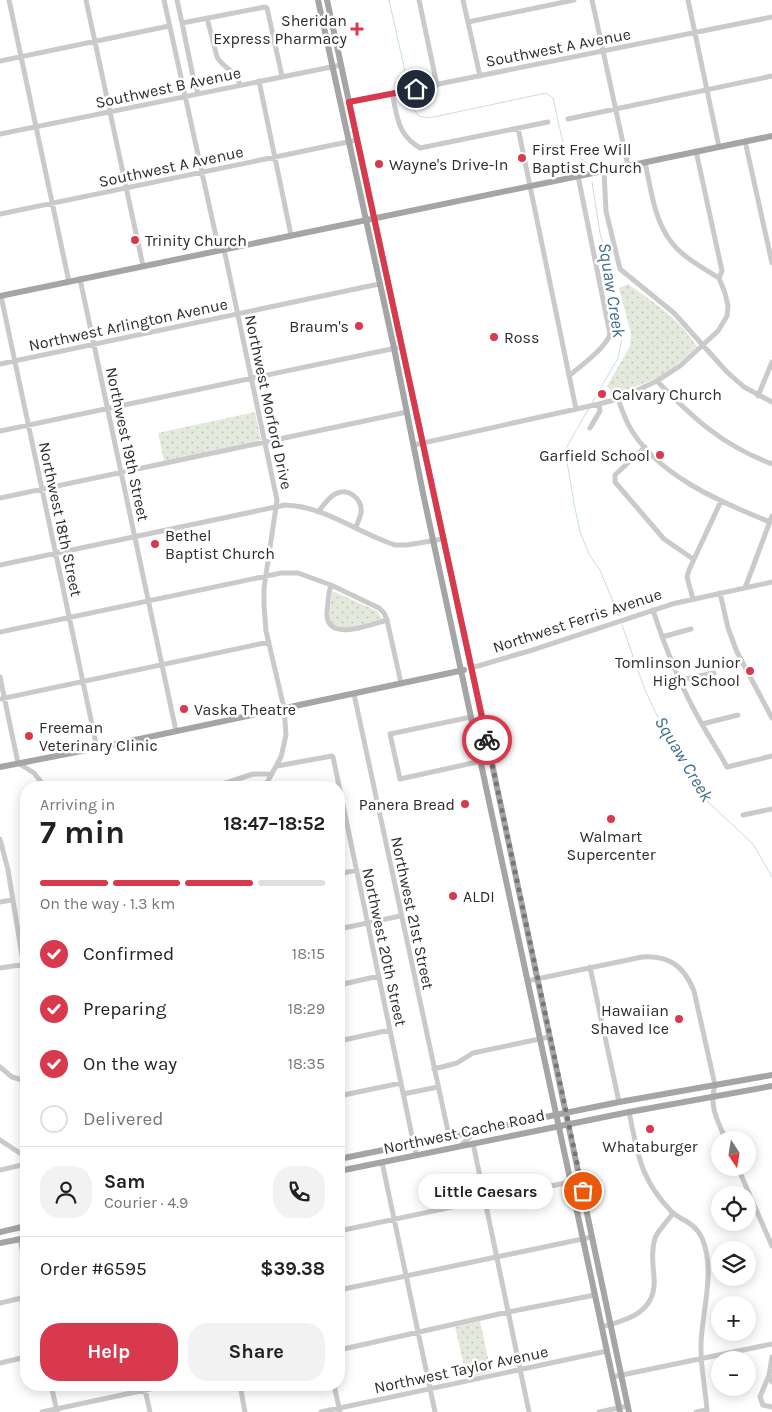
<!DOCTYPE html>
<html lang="en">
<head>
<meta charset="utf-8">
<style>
	:root { --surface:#fff; --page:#f2f2f2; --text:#222; --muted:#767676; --line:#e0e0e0; --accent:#d9394d }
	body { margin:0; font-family:Karla,sans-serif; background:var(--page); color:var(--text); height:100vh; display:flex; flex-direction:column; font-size:19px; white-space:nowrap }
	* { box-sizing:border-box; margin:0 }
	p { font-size:16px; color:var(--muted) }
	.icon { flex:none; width:28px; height:28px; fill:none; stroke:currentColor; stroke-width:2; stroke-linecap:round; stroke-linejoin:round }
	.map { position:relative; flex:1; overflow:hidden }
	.sheet { position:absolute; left:20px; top:781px; width:325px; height:610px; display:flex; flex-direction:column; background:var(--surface); border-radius:20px; box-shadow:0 2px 12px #0003 }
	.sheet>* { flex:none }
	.needle { width:32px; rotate:168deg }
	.tools { position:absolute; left:711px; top:1131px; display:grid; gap:10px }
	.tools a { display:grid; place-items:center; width:45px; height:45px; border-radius:50%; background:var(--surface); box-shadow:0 2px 12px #0003; font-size:25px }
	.pin { position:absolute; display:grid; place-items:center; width:42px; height:42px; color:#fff; margin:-21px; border:2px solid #fff; border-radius:50%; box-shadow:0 1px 5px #0007 }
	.courier { position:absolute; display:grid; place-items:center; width:50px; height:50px; margin:-25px; border:4px solid #d9394d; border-radius:50%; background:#fff; color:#222; box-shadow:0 1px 6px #0007 }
	.bubble { position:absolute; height:35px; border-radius:18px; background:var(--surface); box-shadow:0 2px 12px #0003; font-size:16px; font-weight:700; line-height:35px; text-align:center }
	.summary em { font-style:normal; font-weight:700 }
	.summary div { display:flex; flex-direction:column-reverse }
	.summary { display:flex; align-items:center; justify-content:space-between; height:85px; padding:0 20px }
	h1 { font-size:32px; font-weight:700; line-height:38px }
	.bar { display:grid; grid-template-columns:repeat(4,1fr); gap:8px 5px; align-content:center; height:60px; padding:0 20px }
	.bar i { height:6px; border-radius:4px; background:var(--line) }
	.bar .selected { background:var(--accent) }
	.bar p { grid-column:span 4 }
	.line { display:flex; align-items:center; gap:12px; padding:0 20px; border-top:1px solid var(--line) }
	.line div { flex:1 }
	.round { display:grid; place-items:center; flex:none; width:52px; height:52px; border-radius:20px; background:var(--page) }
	ol { padding:0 20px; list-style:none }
	li { display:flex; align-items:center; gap:15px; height:55px }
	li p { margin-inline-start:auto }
	li .icon { padding:5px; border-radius:50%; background:var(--accent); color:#fff; stroke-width:4 }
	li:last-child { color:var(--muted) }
	li i { width:28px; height:28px; border:2px solid var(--line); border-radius:50% }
	.button { display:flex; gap:10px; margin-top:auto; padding:10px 20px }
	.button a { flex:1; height:58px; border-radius:20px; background:var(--accent); color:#fff; font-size:20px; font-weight:700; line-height:58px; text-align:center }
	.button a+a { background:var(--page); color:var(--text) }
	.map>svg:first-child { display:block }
</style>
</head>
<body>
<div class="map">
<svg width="772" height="1412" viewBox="0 0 772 1412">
	<defs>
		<pattern id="grass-dots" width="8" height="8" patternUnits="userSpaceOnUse" patternTransform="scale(1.25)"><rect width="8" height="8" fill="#e3eadb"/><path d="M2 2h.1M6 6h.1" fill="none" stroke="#c3c9bc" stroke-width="1.8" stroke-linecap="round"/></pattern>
	</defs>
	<rect width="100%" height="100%" fill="#fff"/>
	<path fill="url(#grass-dots)" d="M 628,284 C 654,302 681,320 697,347 L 671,370 L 655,379 L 615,395 L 607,386 L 630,346 L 631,334 L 619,288 Z
		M 255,412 L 261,440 L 164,461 L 158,433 Z
		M 335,592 L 377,611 L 382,619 C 366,624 348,631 332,625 L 329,618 L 332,593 Z
		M 480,1321 L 491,1372 L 467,1378 L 455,1327 Z"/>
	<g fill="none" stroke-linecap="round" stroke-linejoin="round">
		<path stroke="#c8dde8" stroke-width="1" d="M 389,0 L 409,89
			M 410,93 L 413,109 L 419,116 L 429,118 L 546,93 L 553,98 L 563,143 L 589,165
			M 592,403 L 618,358 L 622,338 L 620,317 L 600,233 L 592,182
			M 589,408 L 565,450 L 574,503 L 580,532 L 590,556 L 600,570 L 619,616
			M 622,625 L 645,690 L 669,741 L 706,800 L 753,844 L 772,877"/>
		<path stroke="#cacaca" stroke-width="5" d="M 9,0 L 69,282
			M 86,0 L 143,266
			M 164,0 L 219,250
			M 177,0 L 182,23 L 265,7 L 267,8 L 282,76
			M 419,0 L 437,85
			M 463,0 L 480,76
			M 592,0 L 628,166
			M 688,0 L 719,147
			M 207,18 L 217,57 C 224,69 236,70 240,85
			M 468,22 L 574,0
			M 182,23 L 194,81 L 198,93
			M 0,61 L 169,26
			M 259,81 L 291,235
			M 392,94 C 398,118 397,134 420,148 L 548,122
			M 349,102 L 772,17
			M 568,119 L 772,76
			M 518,128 L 576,409
			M 0,134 L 341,65
			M 745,141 L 772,263
			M 645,162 C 651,189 654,221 672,243 C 684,258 703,268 719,278
			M 604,171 L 606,211 L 620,269 L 674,313 L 727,372 L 744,387 L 772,402
			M 0,214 L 357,140
			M 224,249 L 277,500 L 264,588 L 264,605 L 266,631 L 284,708 L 286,735 L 281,757 L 264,788
			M 80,279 L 176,731
			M 1,296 L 97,748
			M 0,364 L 379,284
			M 569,376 C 580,366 606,348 610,334 L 578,176
			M 657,381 C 694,419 722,445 772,464
			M 758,396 L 772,362
			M 618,399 C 621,407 624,416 628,424 C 654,474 720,502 770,522
			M 590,428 L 600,411 L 599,404
			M 0,431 L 396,348
			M 414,445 L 599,404 L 618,399 L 657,381 L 680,366 L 718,331 L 727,316 L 728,306 L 725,293 L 719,278 L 722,271 L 696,151
			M 645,447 L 615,475 L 615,482 L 664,539 L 693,559
			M 0,498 L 407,412
			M 318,512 C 323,506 328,498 335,494 C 348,487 363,499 361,513 C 360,518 357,523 356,528
			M 0,565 L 285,505 C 324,506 358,533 395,545 L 407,545 L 443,539
			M 331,585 C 328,594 328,604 327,612 C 325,643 369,625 387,620
			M 745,588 L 772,516
			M 720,593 L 728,628 L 737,652 L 772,718
			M 693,599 L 687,577 L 689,570 L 721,501
			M 653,610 C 665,647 679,683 698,717 C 707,734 718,750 727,767 L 772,756
			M 0,632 L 281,573 L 298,573 L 331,585 L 379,608 L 384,613 L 387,620 L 401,683
			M 662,637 L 691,629
			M 471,668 L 529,651 L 672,604 L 772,582
			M 0,677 L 18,763 L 34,773 L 46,788
			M 680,680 L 714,673
			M 354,694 L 449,1136
			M 0,699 L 269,642
			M 471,717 L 390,734 L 400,779 L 491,759
			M 702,724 L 738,715
			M 277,766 L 332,756 L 333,757 L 416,1155
			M 210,788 L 253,774 L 272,774
			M 743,815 L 772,809
			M 0,839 L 8,870 L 26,980
			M 339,874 L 357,870
			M 0,902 L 12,900
			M 339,929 L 400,916
			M 590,967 L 619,1102
			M 0,968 L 26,964
			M 527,981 L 642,957 C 669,955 684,966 694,991 L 715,1085 C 709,1106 717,1120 726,1140
			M 339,985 L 379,976
			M 339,1041 L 390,1030
			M 0,1067 L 12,1077 L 26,1081
			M 434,1069 L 457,1063 L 473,1053 L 549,1037
			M 403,1094 L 438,1087
			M 339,1096 L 401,1083
			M 629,1112 C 638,1154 640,1179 671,1211 C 682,1222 693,1220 702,1238 C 716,1271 702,1310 701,1344 C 700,1367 706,1389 707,1412
			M 0,1140 L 26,1157
			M 473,1143 L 529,1412
			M 460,1146 L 471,1136 L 471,1132
			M 382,1162 L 435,1412
			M 738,1168 L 772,1246
			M 0,1170 L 26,1164
			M 339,1231 L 570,1182
			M 20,1239 L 26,1269
			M 339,1290 L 592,1237
			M 0,1303 L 26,1297
			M 602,1327 C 629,1319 657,1312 654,1277 C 653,1264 651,1251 655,1238 C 658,1230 668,1221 673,1213
			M 339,1350 L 508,1312 L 595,1295
			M 0,1363 L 26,1357
			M 769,1375 L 772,1357
			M 612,1377 L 772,1344
			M 772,1382 L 769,1375 L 760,1397 L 763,1405 L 772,1407
			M 51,1385 L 57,1411
			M 144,1385 L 150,1412
			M 240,1385 L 245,1412
			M 334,1385 L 340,1412
			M 42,1412 L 169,1385
			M 321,1412 L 607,1351
			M 599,1412 L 628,1406
			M 696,1412 L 707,1410"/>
		<path stroke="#a5a5a5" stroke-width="6" d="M 318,0 L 394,348 L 424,498 L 620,1412
			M 327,0 L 491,759 L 629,1412
			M 0,296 L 772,136
			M 0,767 L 97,748 L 464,670
			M 339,1159 L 619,1102 L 772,1075
			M 339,1171 L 629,1112 L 772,1086
			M 0,1232 L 26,1226
			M 0,1243 L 26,1238"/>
	</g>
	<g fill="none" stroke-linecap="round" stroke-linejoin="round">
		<path stroke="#767676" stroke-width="5" stroke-dasharray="0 9" d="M 487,740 L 583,1191"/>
		<path stroke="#d9394d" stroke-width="6" d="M 416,89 L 349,102 L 487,740"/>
	</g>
	<g fill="#d9394d" stroke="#fff" stroke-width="2">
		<path d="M354.5 21.5h5v5h5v5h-5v5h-5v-5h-5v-5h5z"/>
		<circle cx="522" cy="158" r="5"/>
		<circle cx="379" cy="164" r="5"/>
		<circle cx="135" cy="240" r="5"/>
		<circle cx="359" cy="326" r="5"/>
		<circle cx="494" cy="337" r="5"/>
		<circle cx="602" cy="394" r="5"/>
		<circle cx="660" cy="455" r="5"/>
		<circle cx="155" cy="544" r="5"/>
		<circle cx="750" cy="671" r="5"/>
		<circle cx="184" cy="709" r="5"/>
		<circle cx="29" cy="736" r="5"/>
		<circle cx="465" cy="804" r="5"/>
		<circle cx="611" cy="819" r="5"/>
		<circle cx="453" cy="896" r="5"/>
		<circle cx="679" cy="1019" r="5"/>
		<circle cx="650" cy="1129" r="5"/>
	</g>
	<g text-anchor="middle" stroke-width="5" stroke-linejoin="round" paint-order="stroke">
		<g font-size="16" fill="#2d2d2d" stroke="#fff" text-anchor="start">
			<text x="347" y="26" text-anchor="end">Sheridan<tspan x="347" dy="18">Express Pharmacy</tspan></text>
			<text x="532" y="155">First Free Will<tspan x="532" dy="18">Baptist Church</tspan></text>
			<text x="389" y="170">Wayne's Drive-In</text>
			<text x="145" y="246">Trinity Church</text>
			<text x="349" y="332" text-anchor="end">Braum's</text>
			<text x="504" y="343">Ross</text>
			<text x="612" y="400">Calvary Church</text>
			<text x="650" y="461" text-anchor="end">Garfield School</text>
			<text x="165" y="541">Bethel<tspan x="165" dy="18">Baptist Church</tspan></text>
			<text x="740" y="668" text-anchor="end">Tomlinson Junior<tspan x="740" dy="18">High School</tspan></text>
			<text x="194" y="715">Vaska Theatre</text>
			<text x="39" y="733">Freeman<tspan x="39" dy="18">Veterinary Clinic</tspan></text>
			<text x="455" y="810" text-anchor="end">Panera Bread</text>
			<text x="611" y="842" text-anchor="middle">Walmart<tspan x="611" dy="18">Supercenter</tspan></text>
			<text x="463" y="902">ALDI</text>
			<text x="669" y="1016" text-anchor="end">Hawaiian<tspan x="669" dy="18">Shaved Ice</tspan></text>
			<text x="650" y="1152" text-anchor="middle">Whataburger</text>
		</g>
		<g font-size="16" fill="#2d2d2d" stroke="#fff">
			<text transform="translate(558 47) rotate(-11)" y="6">Southwest A Avenue</text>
			<text transform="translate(168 87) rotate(-12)" y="6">Southwest B Avenue</text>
			<text transform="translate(171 166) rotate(-12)" y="6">Southwest A Avenue</text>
			<text transform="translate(128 324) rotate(-12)" y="6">Northwest Arlington Avenue</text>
			<text transform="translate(269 402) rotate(78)" y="6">Northwest Morford Drive</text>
			<text transform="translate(128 444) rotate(78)" y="6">Northwest 19th Street</text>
			<text transform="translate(61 519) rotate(78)" y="6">Northwest 18th Street</text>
			<text transform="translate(577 620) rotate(-18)" y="6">Northwest Ferris Avenue</text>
			<text transform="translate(413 913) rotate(78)" y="6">Northwest 21st Street</text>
			<text transform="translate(385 947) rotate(78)" y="6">Northwest 20th Street</text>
			<text transform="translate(464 1131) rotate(-12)" y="6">Northwest Cache Road</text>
			<text transform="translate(461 1369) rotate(-12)" y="6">Northwest Taylor Avenue</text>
		</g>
		<g font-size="18" font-style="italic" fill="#407089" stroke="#fff">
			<text transform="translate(612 290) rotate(81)" y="6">Squaw Creek</text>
			<text transform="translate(684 759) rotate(59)" y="6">Squaw Creek</text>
		</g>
	</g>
</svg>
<div class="tools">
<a><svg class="needle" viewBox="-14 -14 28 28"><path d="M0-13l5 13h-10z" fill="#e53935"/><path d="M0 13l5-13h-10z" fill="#767676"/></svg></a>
<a><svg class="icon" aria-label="locate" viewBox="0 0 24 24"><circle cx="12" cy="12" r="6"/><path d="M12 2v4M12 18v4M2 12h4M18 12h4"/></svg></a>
<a><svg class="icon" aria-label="layers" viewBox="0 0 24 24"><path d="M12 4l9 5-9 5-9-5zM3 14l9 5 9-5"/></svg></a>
<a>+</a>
<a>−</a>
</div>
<div class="pin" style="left:583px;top:1191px;background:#ea580c"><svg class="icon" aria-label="bag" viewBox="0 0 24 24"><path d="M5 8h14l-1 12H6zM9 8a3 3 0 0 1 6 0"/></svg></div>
<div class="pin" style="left:416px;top:89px;background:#1f2937"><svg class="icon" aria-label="home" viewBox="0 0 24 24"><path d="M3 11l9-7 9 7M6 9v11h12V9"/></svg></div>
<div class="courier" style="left:487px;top:740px"><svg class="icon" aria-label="bike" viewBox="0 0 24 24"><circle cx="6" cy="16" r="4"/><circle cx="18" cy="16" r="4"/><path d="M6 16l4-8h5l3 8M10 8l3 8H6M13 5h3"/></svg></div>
<div class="bubble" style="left:418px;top:1174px;width:135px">Little Caesars</div>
<section class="sheet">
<div class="summary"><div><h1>7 min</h1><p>Arriving in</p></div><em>18:47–18:52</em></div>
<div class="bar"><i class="selected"></i><i class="selected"></i><i class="selected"></i><i></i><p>On the way · 1.3 km</p></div>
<ol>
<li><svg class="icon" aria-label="check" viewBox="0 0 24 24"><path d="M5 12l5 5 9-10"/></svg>Confirmed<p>18:15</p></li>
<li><svg class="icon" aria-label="check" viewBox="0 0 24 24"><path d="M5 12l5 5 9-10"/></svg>Preparing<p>18:29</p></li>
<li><svg class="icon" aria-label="check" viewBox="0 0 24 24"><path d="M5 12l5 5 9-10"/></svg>On the way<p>18:35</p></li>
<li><i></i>Delivered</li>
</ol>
<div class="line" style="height:90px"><a class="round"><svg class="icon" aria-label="person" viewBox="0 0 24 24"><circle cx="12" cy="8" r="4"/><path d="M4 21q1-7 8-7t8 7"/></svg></a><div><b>Sam</b><p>Courier · 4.9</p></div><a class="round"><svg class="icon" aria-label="phone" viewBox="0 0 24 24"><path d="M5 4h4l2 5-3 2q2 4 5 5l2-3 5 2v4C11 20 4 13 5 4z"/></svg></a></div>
<div class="line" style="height:65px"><div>Order #6595</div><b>$39.38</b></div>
<div class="button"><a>Help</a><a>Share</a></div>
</section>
</div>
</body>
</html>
